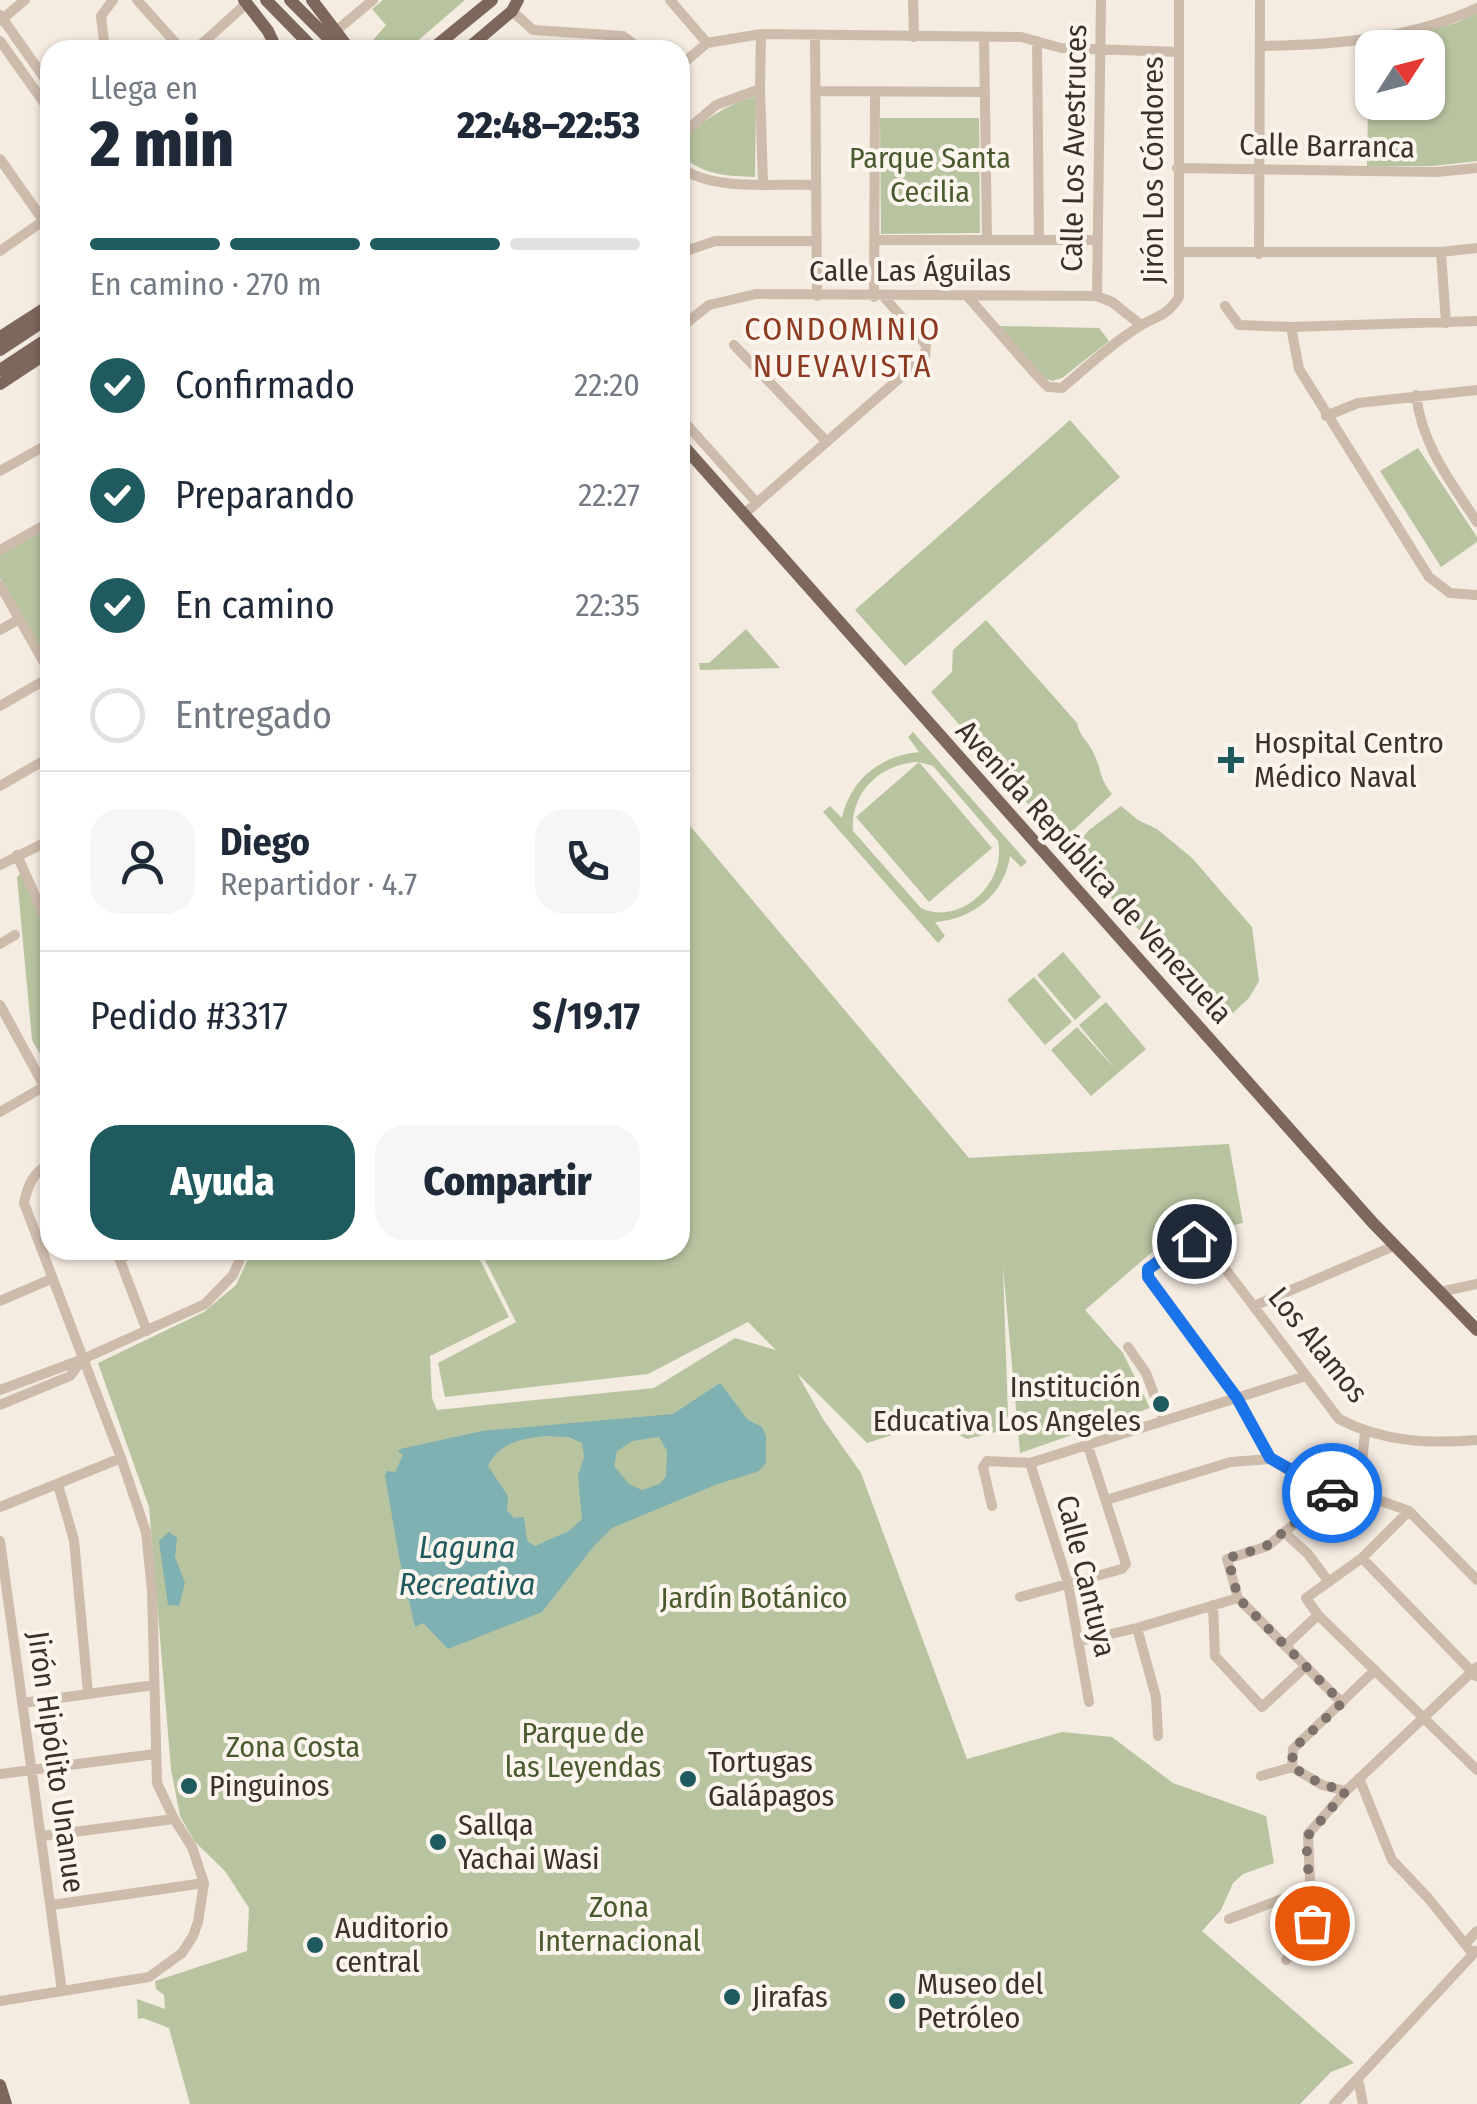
<!DOCTYPE html>
<html lang="es">
<head>
<meta charset="utf-8">
<style>
	:root { --surface:#fff; --page:#f6f6f7; --text:#1f2937; --muted:#747a83; --line:#e0e1e3; --accent:#1f5a5e }
	body { margin:0; font-family:"Fira Sans Condensed",sans-serif; background:var(--page); color:var(--text); height:100vh; display:flex; flex-direction:column; font-size:38px; white-space:nowrap }
	* { box-sizing:border-box; margin:0 }
	p { font-size:32px; color:var(--muted) }
	.icon { flex:none; width:55px; height:55px; fill:none; stroke:currentColor; stroke-width:2; stroke-linecap:round; stroke-linejoin:round }
	.map { position:relative; flex:1; overflow:hidden }
	.panel { position:absolute; left:40px; top:40px; width:650px; height:1220px; display:flex; flex-direction:column; background:var(--surface); border-radius:30px; box-shadow:0 2px 8px #0004 }
	.panel>* { flex:none }
	.needle { width:65px; rotate:54deg }
	.tools { position:absolute; left:1355px; top:30px; display:grid; gap:20px }
	.tools a { display:grid; place-items:center; width:90px; height:90px; border-radius:20px; background:var(--surface); box-shadow:0 2px 8px #0004; font-size:50px }
	.pin { position:absolute; display:grid; place-items:center; width:85px; height:85px; color:#fff; margin:-42px; border:5px solid #fff; border-radius:50%; box-shadow:0 2px 10px #0007 }
	.courier { position:absolute; display:grid; place-items:center; width:100px; height:100px; margin:-50px; border:8px solid #1a73e8; border-radius:50%; background:#fff; color:#222; box-shadow:0 2px 12px #0007 }
	.summary em { font-style:normal; font-weight:800 }
	.summary div { display:flex; flex-direction:column-reverse }
	.summary { display:flex; align-items:center; justify-content:space-between; height:170px; padding:0 50px }
	h1 { font-size:65px; font-weight:800; line-height:75px }
	.bar { display:grid; grid-template-columns:repeat(4,1fr); gap:15px 10px; align-content:center; height:120px; padding:0 50px }
	.bar i { height:12px; border-radius:8px; background:var(--line) }
	.bar .on { background:var(--accent) }
	.bar p { grid-column:span 4 }
	.line { display:flex; align-items:center; gap:25px; padding:0 50px; border-top:2px solid var(--line) }
	.line div { flex:1 }
	.round { display:grid; place-items:center; flex:none; width:105px; height:105px; border-radius:30px; background:var(--page) }
	ol { padding:0 50px; list-style:none }
	li { display:flex; align-items:center; gap:30px; height:110px }
	li p { margin-inline-start:auto }
	li .icon { padding:10px; border-radius:50%; background:var(--accent); color:#fff; stroke-width:4 }
	li:last-child { color:var(--muted) }
	li i { width:55px; height:55px; border:5px solid var(--line); border-radius:50% }
	.action { display:flex; gap:20px; margin-top:auto; padding:20px 50px }
	.action a { flex:1; height:115px; border-radius:30px; background:var(--accent); color:#fff; font-size:40px; font-weight:800; line-height:115px; text-align:center }
	.action a+a { background:var(--page); color:var(--text) }
	.map>svg:first-child { display:block }
</style>
</head>
<body>
<div class="map">
<svg width="1477" height="2104" viewBox="0 0 1477 2104">
	<rect width="100%" height="100%" fill="#f4ebe1"/>
	<path fill="#b8c4a0" fill-rule="evenodd" d="M 383,0 L 465,0 L 407,50 L 372,50 L 368,46 L 386,25 L 372,9 Z
		M 1477,13 L 1477,161 L 1433,166 L 1367,166 L 1369,44 L 1456,23 ZM 1372,48 L 1428,48 L 1428,102 L 1372,102 Z
		M 756,97 L 755,177 C 726,176 702,175 680,154 C 681,130 734,100 756,97 Z
		M 880,118 L 979,118 L 980,233 L 881,234 Z
		M 998,326 L 1099,328 L 1109,341 L 1062,378 L 1052,381 L 1042,376 Z
		M 1070,420 L 1120,477 L 905,666 L 855,610 Z
		M 1418,448 L 1477,537 L 1477,542 L 1441,567 L 1380,471 Z
		M 50,527 L 50,666 L 0,578 L 0,555 Z
		M 986,620 L 1077,723 C 1079,736 1089,742 1094,754 C 1102,771 1099,778 1112,794 L 1061,842 L 931,692 L 952,672 L 953,650 Z
		M 746,629 L 780,668 L 700,670 L 699,663 L 709,663 Z
		M 913,732 L 1027,862 L 1021,867 L 1010,856 C 1004,895 973,919 935,922 L 945,936 L 938,943 L 823,812 L 830,806 L 842,818 C 851,779 880,756 919,752 L 908,737 ZM 919,762 L 856,817 L 929,902 L 992,848 L 919,762 L 933,766 L 998,841 C 1007,882 961,927 921,908 L 853,831 C 850,792 881,763 919,762 Z
		M 1121,806 L 1138,820 L 1157,829 L 1192,858 L 1252,927 L 1259,981 L 1249,998 L 1233,1013 L 1212,990 L 1197,997 L 1071,852 L 1089,830 Z
		M 680,814 L 969,1158 L 1229,1144 L 1243,1223 L 1166,1240 L 1085,1310 L 1123,1353 L 1150,1408 L 1020,1453 L 1003,1267 L 1008,1416 L 1000,1431 L 967,1439 L 933,1422 L 867,1443 L 797,1373 L 823,1419 L 861,1473 L 967,1759 L 1062,1732 L 1112,1737 L 1173,1783 L 1266,1816 L 1274,1863 L 1243,1874 L 1233,1883 L 1221,1910 L 1202,1931 L 1354,2063 L 1331,2072 L 1300,2104 L 190,2104 L 169,2028 L 143,2018 L 138,2019 L 137,1999 L 165,2009 L 164,1995 L 156,1989 L 155,1981 L 247,1951 L 249,1908 L 225,1871 L 195,1842 L 180,1816 L 171,1769 L 149,1507 L 98,1363 L 204,1312 L 236,1285 L 252,1250 L 475,1250 L 509,1317 L 430,1356 L 432,1398 L 437,1410 L 654,1388 L 735,1338 L 776,1350 L 748,1322 L 648,1374 L 445,1397 L 438,1363 L 516,1322 L 480,1250 L 680,1250 Z
		M 21,873 L 50,938 L 50,1048 L 40,1054 L 32,1040 L 17,877 Z
		M 1063,952 L 1101,997 L 1075,1020 L 1037,975 Z
		M 1034,977 L 1072,1022 L 1045,1045 L 1007,1000 Z
		M 1106,1002 L 1146,1049 L 1091,1096 L 1051,1050 L 1077,1027 L 1117,1071 L 1079,1025 Z"/>
	<path fill="#7fb0b2" fill-rule="evenodd" d="M 720,1383 L 748,1420 L 762,1427 L 766,1436 L 766,1463 L 759,1471 L 715,1485 L 612,1528 L 594,1546 L 542,1612 L 448,1649 L 423,1623 L 415,1627 L 400,1562 L 385,1476 L 387,1471 L 395,1472 L 403,1455 L 398,1451 L 400,1449 L 482,1431 L 673,1414 ZM 544,1436 L 569,1437 L 582,1443 L 584,1457 L 578,1476 L 582,1519 L 569,1531 L 535,1546 L 527,1541 L 524,1517 L 514,1518 L 507,1510 L 508,1496 L 488,1466 C 499,1443 520,1439 544,1436 ZM 659,1437 L 667,1451 L 666,1477 L 659,1484 L 642,1490 L 629,1484 L 614,1466 L 617,1451 L 632,1441 Z
		M 169,1532 L 177,1538 L 175,1557 L 185,1583 L 179,1606 L 168,1605 L 159,1541 Z"/>
	<g fill="none" stroke-linecap="round" stroke-linejoin="round">
		<path stroke="#cdbbac" stroke-width="10" d="M 137,0 L 182,50
			M 670,0 L 707,43
			M 913,0 L 914,37
			M 512,11 L 533,30 L 623,36 L 642,50
			M 0,15 L 50,86
			M 0,21 L 25,0
			M 337,30 L 373,0
			M 761,34 L 760,89 L 763,183
			M 815,35 L 817,296
			M 984,37 L 987,240
			M 0,41 L 50,111
			M 1037,41 L 1039,240
			M 1261,46 C 1334,45 1410,39 1477,8
			M 105,50 L 101,16 L 113,0
			M 195,50 L 247,3
			M 680,66 L 707,43 L 761,34 L 1021,37 L 1061,48 L 1179,52
			M 816,91 L 985,92
			M 680,136 L 716,105 L 760,89
			M 0,159 L 50,230
			M 680,167 C 713,192 776,183 816,185
			M 1177,168 L 1437,172 L 1477,168
			M 875,240 L 1098,240
			M 0,251 L 43,221
			M 1179,252 L 1441,252 L 1477,248
			M 1441,252 L 1446,323
			M 680,253 L 715,241 L 817,241
			M 1259,254 L 1260,0
			M 1097,296 L 1101,0
			M 874,297 L 875,92
			M 968,297 L 1038,377 L 1048,387 L 1062,388 C 1087,367 1112,343 1140,326 C 1158,315 1166,317 1179,297 L 1179,0
			M 1225,306 L 1239,325 L 1291,327 L 1477,321
			M 1291,327 L 1299,369 L 1429,577 L 1450,593 L 1477,595
			M 680,328 L 709,305 L 756,294 L 1097,296 L 1112,302 L 1141,325
			M 734,345 L 827,442
			M 1416,395 C 1422,445 1450,481 1477,522
			M 1326,416 L 1358,403 L 1477,390
			M 680,417 L 757,503
			M 0,471 L 50,443
			M 744,514 L 925,356 L 926,345 L 884,297
			M 0,550 L 50,522
			M 0,585 L 50,673
			M 0,630 L 19,619
			M 0,706 L 50,677
			M 0,786 L 50,757
			M 17,855 L 50,929
			M 0,865 L 50,840
			M 0,944 L 15,935
			M 0,1005 L 50,1097
			M 0,1112 L 45,1086
			M 116,1250 L 147,1331
			M 119,1259 L 140,1250
			M 1440,1292 L 1477,1284
			M 0,1301 L 51,1279
			M 1254,1306 L 1394,1246
			M 1128,1347 L 1146,1373 L 1164,1421
			M 0,1390 L 83,1359 L 205,1304 L 233,1275 L 244,1250
			M 0,1405 L 70,1376 L 82,1360
			M 1477,1440 C 1429,1444 1383,1442 1339,1419 L 1205,1242 C 1184,1240 1162,1255 1148,1269 L 1149,1279 L 1237,1398 L 1270,1459 L 1299,1477 L 1332,1492 L 1384,1502 L 1409,1511 L 1477,1580
			M 1030,1463 L 1068,1583 L 1089,1702
			M 58,1485 L 74,1540 L 88,1693
			M 1332,1492 L 1268,1546 L 1227,1559 L 1238,1598 L 1342,1703
			M 1359,1498 L 1365,1431
			M 1106,1500 L 1231,1462 L 1270,1459
			M 992,1506 L 983,1467 L 987,1461 L 1030,1463 L 1306,1376
			M 0,1507 L 121,1458
			M 1409,1511 L 1362,1558 L 1306,1598 L 1318,1615 L 1477,1770
			M 1285,1533 L 1308,1554 L 1329,1582
			M 0,1541 L 62,1991
			M 1362,1558 L 1476,1676
			M 1020,1597 L 1122,1569 L 1126,1564 L 1088,1446
			M 1213,1605 L 1215,1656 L 1262,1707 L 1305,1667
			M 1137,1628 L 1156,1697 L 1158,1736
			M 1080,1641 L 1137,1628 L 1238,1598
			M 1285,1646 L 1318,1615
			M 22,1703 L 154,1685
			M 1292,1767 L 1293,1749 L 1375,1670
			M 0,1774 L 155,1754
			M 1261,1776 L 1292,1767 L 1322,1785 L 1346,1791
			M 1359,1778 L 1392,1860 L 1429,1899 L 1473,1954
			M 43,1836 L 174,1819
			M 52,1905 L 204,1883
			M 1229,1919 L 1311,1888
			M 1465,1944 L 1477,1931
			M 1286,1960 L 1312,1927 L 1308,1834 L 1346,1791 L 1477,1667
			M 0,2001 L 149,1977 L 182,1953 L 193,1936 L 198,1922 L 204,1883 L 192,1847 L 174,1819 L 157,1783 L 152,1590 L 146,1532 L 121,1458 L 24,1203 C 28,1184 33,1173 50,1163
			M 1358,2079 L 1363,2104
			M 1334,2104 L 1476,1951"/>
		<path stroke="#7d675c" stroke-width="12" d="M 244,0 L 268,31 L 277,50
			M 266,0 L 315,50
			M 290,0 L 340,50
			M 312,0 L 350,50
			M 431,50 L 492,0
			M 466,50 L 512,11 L 518,0
			M 0,337 L 50,305
			M 0,350 L 50,317
			M 0,370 L 50,337
			M 0,384 L 50,351
			M 680,442 L 1373,1223 L 1477,1330
			M 0,2085 L 6,2104"/>
	</g>
	<g fill="none" stroke-linecap="round" stroke-linejoin="round">
		<path stroke="#7c716b" stroke-width="10" stroke-dasharray="0 18" d="M 1312,1923 L 1306,1838 L 1346,1791 L 1321,1784 L 1292,1767 L 1293,1749 L 1342,1703 L 1238,1598 L 1228,1558 L 1265,1547 L 1332,1493"/>
		<path stroke="#1a73e8" stroke-width="12" d="M 1194,1241 L 1175,1250 L 1148,1269 L 1148,1277 L 1237,1398 L 1270,1458 L 1332,1493"/>
	</g>
	<g fill="#1f5a5e" stroke="#fbf5ee" stroke-width="4">
		<path d="M1226 745h10v10h10v10h-10v10h-10v-10h-10v-10h10z"/>
		<circle cx="1161" cy="1404" r="10"/>
		<circle cx="688" cy="1779" r="10"/>
		<circle cx="189" cy="1786" r="10"/>
		<circle cx="438" cy="1842" r="10"/>
		<circle cx="315" cy="1945" r="10"/>
		<circle cx="732" cy="1997" r="10"/>
		<circle cx="897" cy="2001" r="10"/>
	</g>
	<g text-anchor="middle" stroke-width="8" stroke-linejoin="round" paint-order="stroke">
		<g font-size="30" fill="#3b302b" stroke="#fbf5ee">
			<text transform="translate(1327 146) rotate(1)" y="10">Calle Barranca</text>
			<text transform="translate(1074 148) rotate(-89)" y="10">Calle Los Avestruces</text>
			<text transform="translate(1153 170) rotate(-90)" y="10">Jirón Los Cóndores</text>
			<text x="910" y="281">Calle Las Águilas</text>
			<text transform="translate(1094 872) rotate(48)" y="10">Avenida República de Venezuela</text>
			<text transform="translate(1318 1345) rotate(51)" y="10">Los Alamos</text>
			<text transform="translate(1086 1576) rotate(76)" y="10">Calle Cantuya</text>
			<text transform="translate(56 1762) rotate(82)" y="10">Jirón Hipólito Unanue</text>
		</g>
		<g font-size="30" fill="#4a5a2e" stroke="#fbf5ee">
			<text x="930" y="168">Parque Santa<tspan x="930" dy="34">Cecilia</tspan></text>
			<text x="754" y="1608">Jardín Botánico</text>
			<text x="583" y="1743">Parque de<tspan x="583" dy="34">las Leyendas</tspan></text>
			<text x="293" y="1757">Zona Costa</text>
			<text x="619" y="1917">Zona<tspan x="619" dy="34">Internacional</tspan></text>
		</g>
		<g font-size="30" fill="#3b302b" stroke="#fbf5ee" text-anchor="start">
			<text x="1254" y="753">Hospital Centro<tspan x="1254" dy="34">Médico Naval</tspan></text>
			<text x="1141" y="1397" text-anchor="end">Institución<tspan x="1141" dy="34">Educativa Los Angeles</tspan></text>
			<text x="708" y="1772">Tortugas<tspan x="708" dy="34">Galápagos</tspan></text>
			<text x="209" y="1796">Pinguinos</text>
			<text x="458" y="1835">Sallqa<tspan x="458" dy="34">Yachai Wasi</tspan></text>
			<text x="335" y="1938">Auditorio<tspan x="335" dy="34">central</tspan></text>
			<text x="917" y="1994">Museo del<tspan x="917" dy="34">Petróleo</tspan></text>
			<text x="752" y="2007">Jirafas</text>
		</g>
		<g font-size="32" letter-spacing="2.5" fill="#8c3b22" stroke="#fbf5ee">
			<text x="843" y="340">CONDOMINIO<tspan x="843" dy="37">NUEVAVISTA</tspan></text>
		</g>
		<g font-size="32" font-style="italic" fill="#1f5a5e" stroke="#fbf5ee">
			<text x="467" y="1558">Laguna<tspan x="467" dy="37">Recreativa</tspan></text>
		</g>
	</g>
</svg>
<div class="tools">
<a><svg class="needle" viewBox="-14 -14 28 28"><path d="M0-13l5 13h-10z" fill="#e53935"/><path d="M0 13l5-13h-10z" fill="#747a83"/></svg></a>
</div>
<div class="pin" style="left:1312px;top:1923px;background:#ea580c"><svg class="icon" aria-label="bag" viewBox="0 0 24 24"><path d="M5 8h14l-1 12H6zM9 8a3 3 0 0 1 6 0"/></svg></div>
<div class="pin" style="left:1194px;top:1241px;background:#1f2937"><svg class="icon" aria-label="home" viewBox="0 0 24 24"><path d="M3 11l9-7 9 7M6 9v11h12V9"/></svg></div>
<div class="courier" style="left:1332px;top:1493px"><svg class="icon" aria-label="car" viewBox="0 0 24 24"><path d="M5 17H2v-5l4-1 3-4h7l3 4 3 1v5h-3M9 17h6M6 11h13"/><circle cx="7" cy="17" r="2"/><circle cx="17" cy="17" r="2"/></svg></div>
<section class="panel">
<div class="summary"><div><h1>2 min</h1><p>Llega en</p></div><em>22:48–22:53</em></div>
<div class="bar"><i class="on"></i><i class="on"></i><i class="on"></i><i></i><p>En camino · 270 m</p></div>
<ol>
<li><svg class="icon" aria-label="check" viewBox="0 0 24 24"><path d="M5 12l5 5 9-10"/></svg>Confirmado<p>22:20</p></li>
<li><svg class="icon" aria-label="check" viewBox="0 0 24 24"><path d="M5 12l5 5 9-10"/></svg>Preparando<p>22:27</p></li>
<li><svg class="icon" aria-label="check" viewBox="0 0 24 24"><path d="M5 12l5 5 9-10"/></svg>En camino<p>22:35</p></li>
<li><i></i>Entregado</li>
</ol>
<div class="line" style="height:180px"><a class="round"><svg class="icon" aria-label="person" viewBox="0 0 24 24"><circle cx="12" cy="8" r="4"/><path d="M4 21q1-7 8-7t8 7"/></svg></a><div><b>Diego</b><p>Repartidor · 4.7</p></div><a class="round"><svg class="icon" aria-label="phone" viewBox="0 0 24 24"><path d="M5 4h4l2 5-3 2q2 4 5 5l2-3 5 2v4C11 20 4 13 5 4z"/></svg></a></div>
<div class="line" style="height:130px"><div>Pedido #3317</div><b>S/19.17</b></div>
<div class="action"><a>Ayuda</a><a>Compartir</a></div>
</section>
</div>
</body>
</html>
